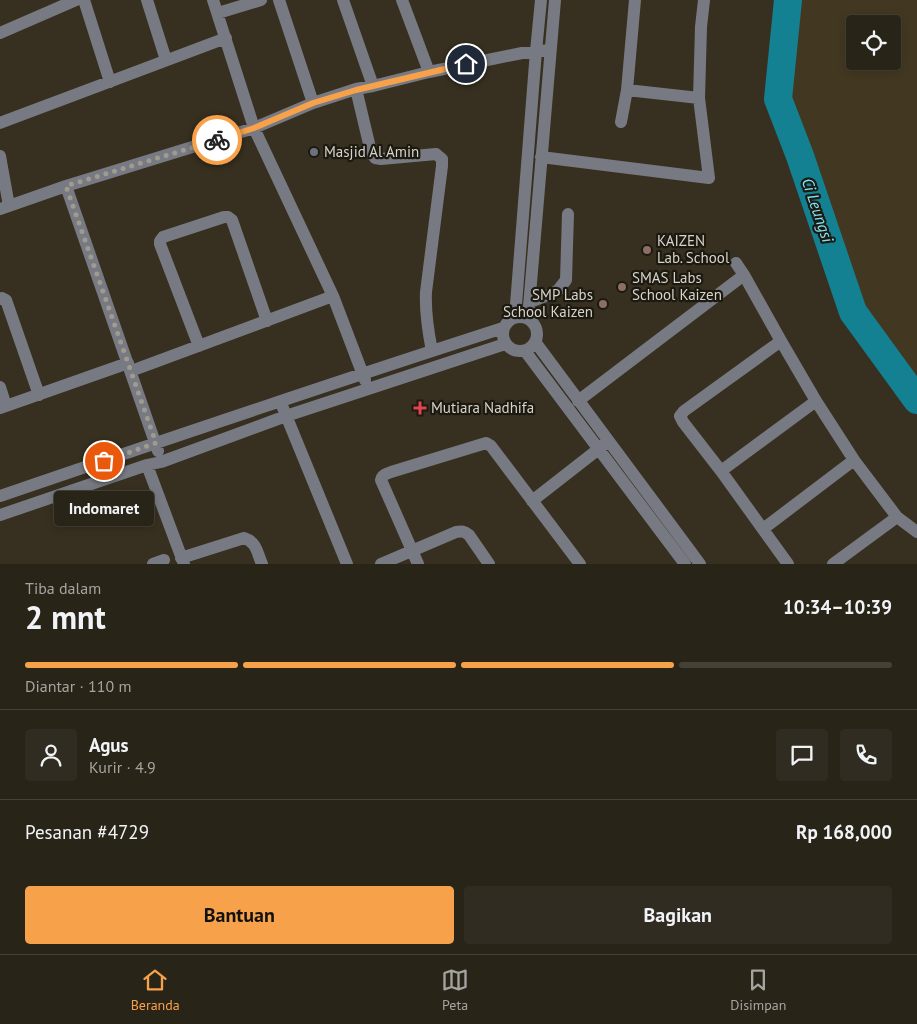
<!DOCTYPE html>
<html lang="id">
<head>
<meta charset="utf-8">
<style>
	:root { --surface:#292418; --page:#312c21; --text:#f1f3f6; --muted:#a5a4a2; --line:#454137; --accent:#f8a14b }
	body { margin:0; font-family:"PT Sans",sans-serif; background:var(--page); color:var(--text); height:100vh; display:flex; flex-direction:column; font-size:19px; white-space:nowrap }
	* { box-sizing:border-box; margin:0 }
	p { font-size:16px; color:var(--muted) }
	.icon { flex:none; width:28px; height:28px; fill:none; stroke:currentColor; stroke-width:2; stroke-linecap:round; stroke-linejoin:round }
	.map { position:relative; height:564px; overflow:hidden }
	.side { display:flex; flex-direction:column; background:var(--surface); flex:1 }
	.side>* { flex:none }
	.buttons { position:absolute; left:846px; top:15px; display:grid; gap:10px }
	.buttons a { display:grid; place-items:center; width:55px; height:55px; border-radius:5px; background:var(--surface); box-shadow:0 2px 8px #0003,0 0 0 1px var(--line); font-size:25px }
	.pin { position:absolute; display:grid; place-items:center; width:42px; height:42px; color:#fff; margin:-21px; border:2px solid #fff; border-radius:50%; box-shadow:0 1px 5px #0007 }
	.courier { position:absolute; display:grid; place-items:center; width:50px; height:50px; margin:-25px; border:4px solid #f8a14b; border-radius:50%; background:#fff; color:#222; box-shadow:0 1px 6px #0007 }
	.bubble { position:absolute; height:35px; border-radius:5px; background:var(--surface); box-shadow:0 2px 8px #0003,0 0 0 1px var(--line); font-size:16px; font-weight:700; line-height:35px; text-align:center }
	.summary em { font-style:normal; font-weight:700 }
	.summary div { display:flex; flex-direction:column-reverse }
	.summary { display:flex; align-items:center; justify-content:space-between; height:85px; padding:0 25px }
	h1 { font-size:32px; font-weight:700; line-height:38px }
	.bar { display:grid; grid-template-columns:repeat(4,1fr); gap:8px 5px; align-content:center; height:60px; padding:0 25px }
	.bar i { height:6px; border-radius:4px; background:var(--line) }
	.bar .on { background:var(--accent) }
	.bar p { grid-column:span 4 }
	.line { display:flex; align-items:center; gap:12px; padding:0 25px; border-top:1px solid var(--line) }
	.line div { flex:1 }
	.round { display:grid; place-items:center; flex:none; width:52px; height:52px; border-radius:5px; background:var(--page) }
	.cta { display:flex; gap:10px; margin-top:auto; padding:10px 25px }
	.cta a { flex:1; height:58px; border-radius:5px; background:var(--accent); color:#111; font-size:20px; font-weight:700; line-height:58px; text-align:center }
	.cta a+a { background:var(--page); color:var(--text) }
	.menu { display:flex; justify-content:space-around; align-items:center; height:70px; border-top:1px solid var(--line); background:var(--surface); font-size:14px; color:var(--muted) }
	.menu a { display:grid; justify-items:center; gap:2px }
	.menu .on { color:var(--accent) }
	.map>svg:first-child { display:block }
</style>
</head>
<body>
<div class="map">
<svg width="917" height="564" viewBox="0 0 917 564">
	<rect width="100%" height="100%" fill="#373020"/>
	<path fill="#423821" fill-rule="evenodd" d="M 788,0 L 917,0 L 917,400 L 853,312 L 800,156 L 778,99 ZM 855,24 L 892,24 L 892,61 L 855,61 Z"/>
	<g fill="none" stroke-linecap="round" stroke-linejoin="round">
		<path stroke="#138191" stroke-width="28" d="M 788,0 L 778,99 L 800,156 L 853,312 L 917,400"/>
		<path stroke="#777a82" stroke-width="12" d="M 84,0 L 110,82
			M 147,0 L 166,60
			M 213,0 L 254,128 L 333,296 L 365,380
			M 279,0 L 313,103
			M 343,0 L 373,86
			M 402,0 L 429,72
			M 218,13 L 261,0
			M 0,33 L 76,0
			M 356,89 L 371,152 L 375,158 L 381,159 L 436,154 L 442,159 L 442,166 L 426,292 C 425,312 428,331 432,351
			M 627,90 L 699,98
			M 621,122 L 627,90 L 635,0
			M 0,123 L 226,38
			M 0,156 L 9,206
			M 541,157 L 709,178 L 699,98 L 701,27 L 704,0
			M 66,186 L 158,451
			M 0,209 L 66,186 L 254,128 L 313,103 L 356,89 L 373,86 L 429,72 L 522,53 L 550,50
			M 736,263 L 744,275 L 781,341 L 816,401 L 854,460 L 897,517 L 917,532
			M 0,299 L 2,298 L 6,300 L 39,395
			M 530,302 L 554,293 L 559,289 L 566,280 L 568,214
			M503 334a17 17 0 1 1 34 0a17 17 0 1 1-34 0Z
			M 515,317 L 536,51 L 541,0
			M 528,318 L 555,0
			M 781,341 L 684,411 L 680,416 L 683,422 L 721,471 L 788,564
			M 536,343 L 700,564
			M 199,346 L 160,244 L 160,241 L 163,237 L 224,217 L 228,217 L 232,220 L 267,321
			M 525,351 L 685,564
			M 131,371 L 333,296
			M 0,387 L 6,406
			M 578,401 L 744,275
			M 0,408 L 128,363
			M 283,408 L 347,564
			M 147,465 L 184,564
			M 721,471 L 816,401
			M 0,496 C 167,439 335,382 503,328
			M 532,501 L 605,444
			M 0,515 L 147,465 L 161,462 L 286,416 L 505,344
			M 763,529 L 854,460
			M 181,558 L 244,538 C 257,542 257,553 262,564
			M 153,564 L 164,560
			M 381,564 L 456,532 C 462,531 464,531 469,535 L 489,564
			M 418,564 L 381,480 C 382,474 387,474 391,472 L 486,443 L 491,446 L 580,564
			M 833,564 L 897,517"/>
	</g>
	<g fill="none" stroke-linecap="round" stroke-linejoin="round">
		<path stroke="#a09b8e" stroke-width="5" stroke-dasharray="0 9" d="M 104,461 L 156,443 L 66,186 L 217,140"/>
		<path stroke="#f8a14b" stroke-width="6" d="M 217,140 L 254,128 L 313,103 L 356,90 L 466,64"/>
	</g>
	<circle fill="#6b7280" stroke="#1c1911" stroke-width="2" cx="314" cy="152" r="5"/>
	<g fill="#8d6e63" stroke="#1c1911" stroke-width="2">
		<circle cx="647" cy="250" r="5"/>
		<circle cx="622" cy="287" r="5"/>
		<circle cx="603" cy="304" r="5"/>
	</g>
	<path fill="#e0444e" stroke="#1c1911" stroke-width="2" d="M417.5 400.5h5v5h5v5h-5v5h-5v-5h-5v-5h5z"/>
	<g text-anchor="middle" stroke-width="4.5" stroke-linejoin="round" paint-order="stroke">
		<g font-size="15" fill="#d8d4ca" stroke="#1c1911" text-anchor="start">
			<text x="324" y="157">Masjid Al Amin</text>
			<text x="657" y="246">KAIZEN<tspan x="657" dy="17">Lab. School</tspan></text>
			<text x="632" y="283">SMAS Labs<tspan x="632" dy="17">School Kaizen</tspan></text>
			<text x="593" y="300" text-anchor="end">SMP Labs<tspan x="593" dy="17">School Kaizen</tspan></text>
			<text x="431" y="413">Mutiara Nadhifa</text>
		</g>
		<g font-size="16" font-style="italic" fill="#80e5f7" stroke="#1c1911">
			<text transform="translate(818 210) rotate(71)" y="6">Ci Leungsi</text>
		</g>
	</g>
</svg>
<div class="buttons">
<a><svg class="icon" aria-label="locate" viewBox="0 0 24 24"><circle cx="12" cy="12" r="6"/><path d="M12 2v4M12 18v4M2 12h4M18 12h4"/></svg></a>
</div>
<div class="pin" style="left:104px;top:461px;background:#ea580c"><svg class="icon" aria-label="bag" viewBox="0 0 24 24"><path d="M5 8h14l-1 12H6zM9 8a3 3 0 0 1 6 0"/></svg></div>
<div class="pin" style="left:466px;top:64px;background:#1f2937"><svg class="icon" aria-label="home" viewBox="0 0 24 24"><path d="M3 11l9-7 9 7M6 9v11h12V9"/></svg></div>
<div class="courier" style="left:217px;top:140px"><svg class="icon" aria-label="bike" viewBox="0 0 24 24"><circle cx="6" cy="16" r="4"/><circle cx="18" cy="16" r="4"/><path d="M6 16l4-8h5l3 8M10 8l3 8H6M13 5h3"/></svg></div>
<div class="bubble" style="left:54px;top:491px;width:100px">Indomaret</div>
</div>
<section class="side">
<div class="summary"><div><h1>2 mnt</h1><p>Tiba dalam</p></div><em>10:34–10:39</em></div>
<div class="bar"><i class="on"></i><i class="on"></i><i class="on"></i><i></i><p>Diantar · 110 m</p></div>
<div class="line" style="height:90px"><a class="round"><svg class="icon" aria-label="person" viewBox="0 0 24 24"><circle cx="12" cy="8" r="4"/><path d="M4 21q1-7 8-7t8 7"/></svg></a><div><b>Agus</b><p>Kurir · 4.9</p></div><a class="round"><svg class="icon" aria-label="chat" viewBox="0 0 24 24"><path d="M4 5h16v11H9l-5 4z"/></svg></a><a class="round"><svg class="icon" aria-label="phone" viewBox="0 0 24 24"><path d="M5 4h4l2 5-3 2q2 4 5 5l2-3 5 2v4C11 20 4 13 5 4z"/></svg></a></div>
<div class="line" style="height:65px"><div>Pesanan #4729</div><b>Rp 168,000</b></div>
<div class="cta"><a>Bantuan</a><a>Bagikan</a></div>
</section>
<nav class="menu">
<a class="on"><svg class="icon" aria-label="home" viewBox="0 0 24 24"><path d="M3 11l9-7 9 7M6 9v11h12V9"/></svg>Beranda</a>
<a><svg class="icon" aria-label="map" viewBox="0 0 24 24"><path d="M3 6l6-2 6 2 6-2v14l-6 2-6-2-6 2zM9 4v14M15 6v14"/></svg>Peta</a>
<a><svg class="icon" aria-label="saved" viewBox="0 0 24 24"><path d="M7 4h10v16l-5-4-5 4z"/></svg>Disimpan</a>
</nav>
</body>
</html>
